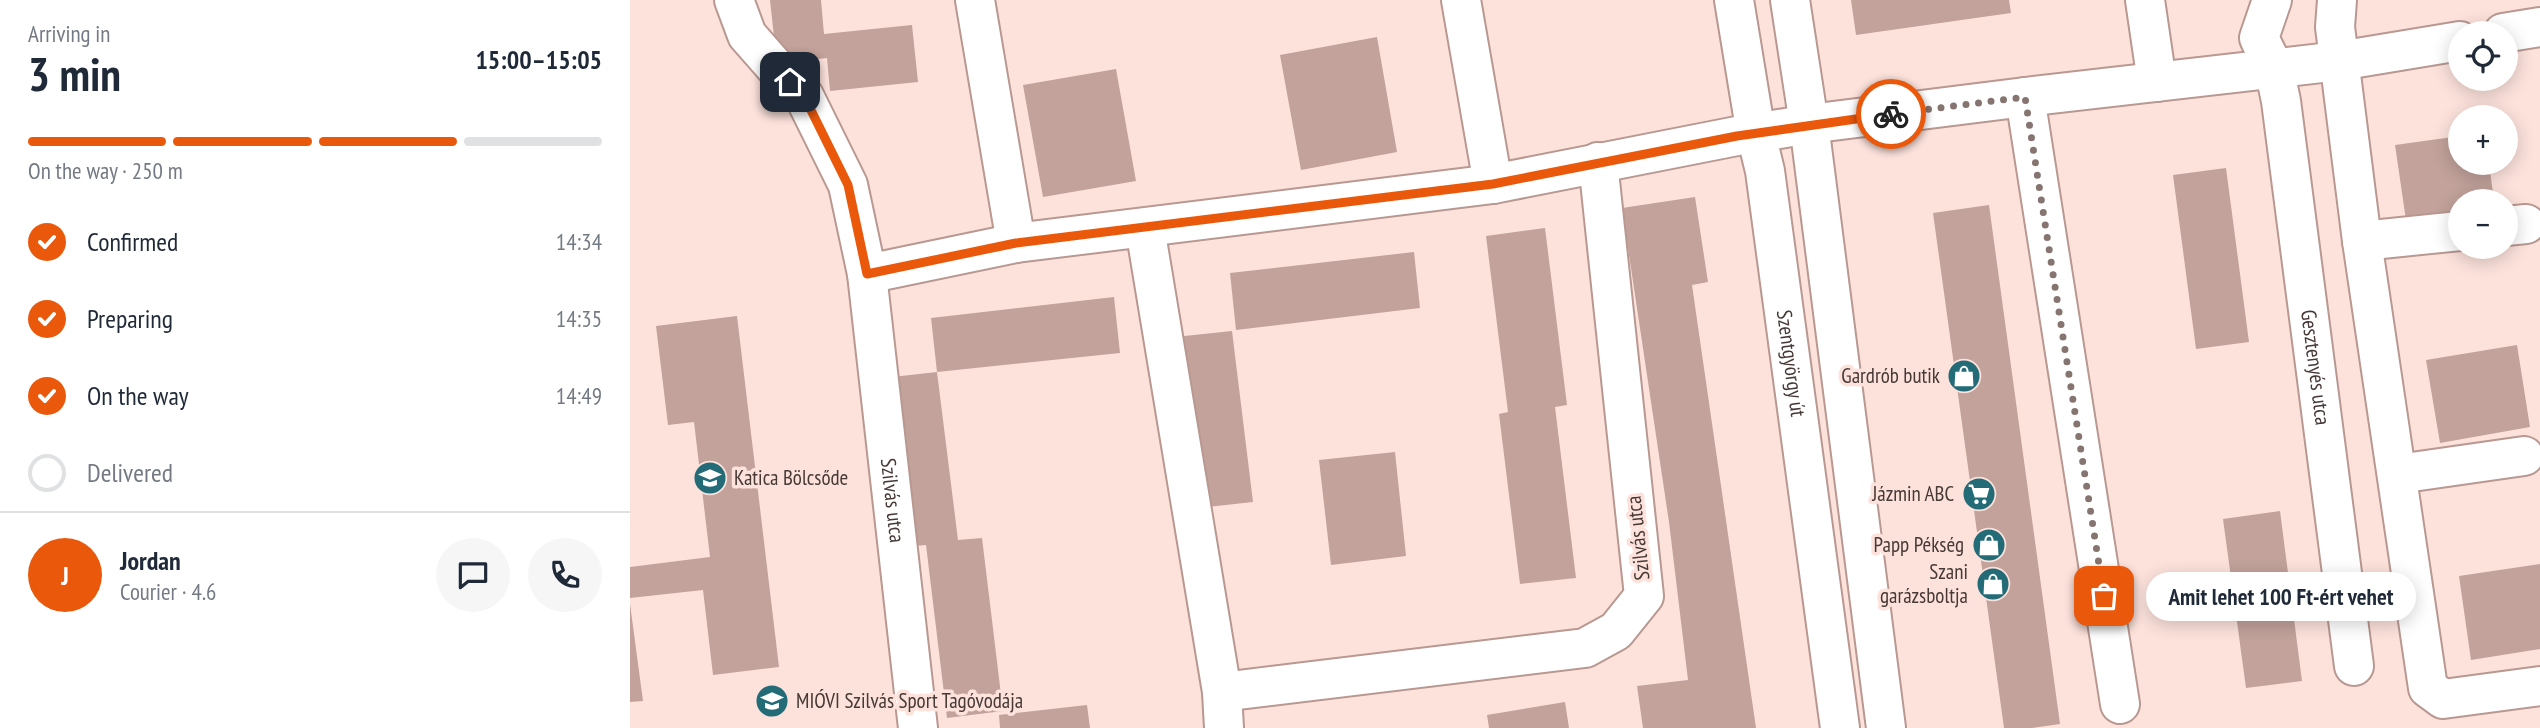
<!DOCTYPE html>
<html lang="en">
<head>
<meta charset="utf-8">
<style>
	:root { --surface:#fff; --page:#f6f6f7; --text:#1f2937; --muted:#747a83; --line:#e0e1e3; --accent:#ea580c }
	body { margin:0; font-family:"PT Sans Narrow",sans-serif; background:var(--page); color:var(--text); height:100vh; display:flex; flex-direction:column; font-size:26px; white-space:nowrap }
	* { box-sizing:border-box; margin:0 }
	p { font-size:23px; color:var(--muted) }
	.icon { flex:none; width:38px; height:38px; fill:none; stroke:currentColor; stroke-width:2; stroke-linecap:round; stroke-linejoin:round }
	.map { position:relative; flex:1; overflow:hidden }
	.drawer { display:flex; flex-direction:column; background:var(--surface); width:630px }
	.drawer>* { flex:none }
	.fabs { position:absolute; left:1818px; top:21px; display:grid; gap:14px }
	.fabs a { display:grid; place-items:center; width:70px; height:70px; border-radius:50%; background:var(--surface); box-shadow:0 4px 18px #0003; font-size:35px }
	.pin { position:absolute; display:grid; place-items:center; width:60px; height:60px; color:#fff; margin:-30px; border-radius:14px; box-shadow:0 4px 10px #0006 }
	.courier { position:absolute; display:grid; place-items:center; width:70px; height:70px; margin:-35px; border:5px solid #ea580c; border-radius:50%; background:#fff; color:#222; box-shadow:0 2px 9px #0007 }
	.bubble { position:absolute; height:49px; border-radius:24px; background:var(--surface); box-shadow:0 4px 18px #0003; font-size:23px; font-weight:800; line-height:49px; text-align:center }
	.overview em { font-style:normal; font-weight:800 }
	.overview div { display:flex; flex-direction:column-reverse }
	.overview { display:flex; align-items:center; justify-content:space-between; height:119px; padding:0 28px }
	h1 { font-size:46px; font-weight:800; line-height:52px }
	.bar { display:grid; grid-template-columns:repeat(4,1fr); gap:10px 7px; align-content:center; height:84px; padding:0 28px }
	.bar i { height:9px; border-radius:5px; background:var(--line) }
	.bar .selected { background:var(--accent) }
	.bar p { grid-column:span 4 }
	.line { display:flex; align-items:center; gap:18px; padding:0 28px; border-top:2px solid var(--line) }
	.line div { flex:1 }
	.round { display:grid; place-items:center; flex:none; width:74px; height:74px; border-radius:37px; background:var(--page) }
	ol { padding:0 28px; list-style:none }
	li { display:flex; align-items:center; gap:21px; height:77px }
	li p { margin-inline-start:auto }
	li .icon { padding:7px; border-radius:50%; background:var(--accent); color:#fff; stroke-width:4 }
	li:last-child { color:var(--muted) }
	li i { width:38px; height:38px; border:4px solid var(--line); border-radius:50% }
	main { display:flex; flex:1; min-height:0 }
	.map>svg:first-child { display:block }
</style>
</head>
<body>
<main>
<section class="drawer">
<div class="overview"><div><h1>3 min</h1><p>Arriving in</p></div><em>15:00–15:05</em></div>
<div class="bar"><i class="selected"></i><i class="selected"></i><i class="selected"></i><i></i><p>On the way · 250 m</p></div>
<ol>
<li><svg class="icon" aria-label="check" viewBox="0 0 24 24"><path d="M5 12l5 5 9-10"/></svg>Confirmed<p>14:34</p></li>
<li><svg class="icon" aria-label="check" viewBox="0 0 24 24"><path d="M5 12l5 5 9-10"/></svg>Preparing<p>14:35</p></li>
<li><svg class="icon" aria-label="check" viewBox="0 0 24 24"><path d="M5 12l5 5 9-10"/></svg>On the way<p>14:49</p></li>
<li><i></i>Delivered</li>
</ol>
<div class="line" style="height:126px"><b class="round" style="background:var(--accent);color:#fff">J</b><div><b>Jordan</b><p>Courier · 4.6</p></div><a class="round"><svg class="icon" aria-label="chat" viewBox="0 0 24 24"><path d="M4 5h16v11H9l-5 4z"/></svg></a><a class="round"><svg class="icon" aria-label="phone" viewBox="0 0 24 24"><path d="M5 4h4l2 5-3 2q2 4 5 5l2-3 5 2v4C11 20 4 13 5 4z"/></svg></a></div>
</section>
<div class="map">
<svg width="1910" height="728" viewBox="0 0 1910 728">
	<rect width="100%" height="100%" fill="#fde2dc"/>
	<path fill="#c2a29b" d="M 140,0 L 191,0 L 194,34 L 282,25 L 288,82 L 200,91 L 197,58 L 147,64 Z
		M 1221,0 L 1379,0 L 1381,13 L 1226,35 Z
		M 747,37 L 767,152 L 671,170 L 650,55 Z
		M 486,69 L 506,181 L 413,197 L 393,85 Z
		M 1830,136 L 1830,163 L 1859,163 L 1864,201 L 1830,201 L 1830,219 L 1777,227 L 1765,145 Z
		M 1596,168 L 1619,342 L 1566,349 L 1543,175 Z
		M 1065,197 L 1078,282 L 1062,285 L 1126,728 L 1013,728 L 1007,686 L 1058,680 L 1039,522 L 992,208 Z
		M 1359,205 L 1430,724 L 1402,728 L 1374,728 L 1303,213 Z
		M 915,228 L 937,405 L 925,407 L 946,578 L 890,584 L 869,414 L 878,412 L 856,236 Z
		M 784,252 L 790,308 L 606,330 L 600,273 Z
		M 484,297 L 490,353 L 307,372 L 328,540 L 352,538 L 373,711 L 317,718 L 296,545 L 273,547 L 253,378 L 307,372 L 301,318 Z
		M 107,316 L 149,667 L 83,675 L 73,590 L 0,598 L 0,567 L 80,557 L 64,422 L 38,425 L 26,326 Z
		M 602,331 L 623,502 L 568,508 L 545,337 Z
		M 1887,345 L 1900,427 L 1810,443 L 1796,360 Z
		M 765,452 L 776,556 L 701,565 L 689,460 Z
		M 1650,511 L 1672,681 L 1616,688 L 1593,519 Z
		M 1910,564 L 1910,649 L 1841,660 L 1829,576 Z
		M 0,604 L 13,701 L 0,702 Z
		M 935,702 L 939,728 L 859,728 L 857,715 Z
		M 457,705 L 460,728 L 370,728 L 369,715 Z"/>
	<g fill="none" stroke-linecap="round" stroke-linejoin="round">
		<defs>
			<g id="minor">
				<path id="s1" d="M 104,0 L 117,35 L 146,68 L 174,96 L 218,185 L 237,274 L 288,728"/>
				<path d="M 345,0 L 386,243"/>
				<path d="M 831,0 L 863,184"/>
				<path id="s2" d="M 1104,0 L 1126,134 L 1135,171 L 1210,728"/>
				<path d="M 1160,0 L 1179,124 L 1256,728"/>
				<path d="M 1515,0 L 1527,82"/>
				<path id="s3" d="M 1642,0 L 1629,38 L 1644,68 L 1651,101 L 1724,666"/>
				<path d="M 1707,0 L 1705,27 L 1732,241 L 1798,688 L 1813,699 L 1910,686"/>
				<path d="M 1873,33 L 1910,27"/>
				<path d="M 1395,97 L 1490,704"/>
				<path d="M 1876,226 L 1896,224"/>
				<path d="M 515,228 L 592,692 L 955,648 L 986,631 L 1014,596 L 968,162"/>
				<path d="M 1732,241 L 1830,231"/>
				<path d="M 237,274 L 386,243 L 863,184 L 1107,136 L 1179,124 L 1395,97 L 1709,61 L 1830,41"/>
				<path d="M 1768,474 L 1894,456"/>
				<path d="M 592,692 L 594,728"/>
			</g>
		</defs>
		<use href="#minor" stroke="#b89891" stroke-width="42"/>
		<use href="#minor" stroke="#fff" stroke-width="38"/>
	</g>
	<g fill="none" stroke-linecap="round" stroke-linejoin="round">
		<path stroke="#867470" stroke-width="7" stroke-dasharray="0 12.6" d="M 1261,114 L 1395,97 L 1474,596"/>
		<path stroke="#ea580c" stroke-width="9" d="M 160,82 L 174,96 L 218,185 L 237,274 L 386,243 L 863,184 L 1107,136 L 1261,114"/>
	</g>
	<defs>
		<symbol id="shop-disc" viewBox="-11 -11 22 22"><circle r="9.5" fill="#236b77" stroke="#fde2dc"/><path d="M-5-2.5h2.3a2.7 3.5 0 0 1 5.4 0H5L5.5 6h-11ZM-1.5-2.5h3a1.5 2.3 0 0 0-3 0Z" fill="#fff"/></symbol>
		<symbol id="school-disc" viewBox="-11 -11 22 22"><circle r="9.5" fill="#236b77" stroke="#fde2dc"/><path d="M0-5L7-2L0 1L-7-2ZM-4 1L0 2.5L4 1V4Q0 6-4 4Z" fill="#fff"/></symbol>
		<symbol id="supermarket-disc" viewBox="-11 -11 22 22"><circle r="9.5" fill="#236b77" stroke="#fde2dc"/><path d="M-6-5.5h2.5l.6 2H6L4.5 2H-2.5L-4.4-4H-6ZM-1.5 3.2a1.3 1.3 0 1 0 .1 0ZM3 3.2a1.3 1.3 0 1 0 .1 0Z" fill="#fff"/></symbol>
	</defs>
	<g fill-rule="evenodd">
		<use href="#shop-disc" x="1315" y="357" width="38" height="38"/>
		<use href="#school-disc" x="61" y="459" width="38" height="38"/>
		<use href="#supermarket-disc" x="1330" y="475" width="38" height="38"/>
		<use href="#shop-disc" x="1340" y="526" width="38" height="38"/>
		<use href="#shop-disc" x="1344" y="565" width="38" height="38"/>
		<use href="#school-disc" x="123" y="682" width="38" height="38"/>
	</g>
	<g text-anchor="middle" stroke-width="7" stroke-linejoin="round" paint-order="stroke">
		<g font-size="21" fill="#463936" stroke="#fde2dc">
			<text dy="7" stroke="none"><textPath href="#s2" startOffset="368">Szentgyörgy út</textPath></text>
			<text dy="7" stroke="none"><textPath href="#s3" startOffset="376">Gesztenyés utca</textPath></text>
			<text dy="7" stroke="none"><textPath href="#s1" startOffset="539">Szilvás utca</textPath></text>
			<text transform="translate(1008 538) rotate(-96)" y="7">Szilvás utca</text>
		</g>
		<g font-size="21" fill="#463936" stroke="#fde2dc" text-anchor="end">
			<text x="1310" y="383">Gardrób butik</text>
			<text x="104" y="485" text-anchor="start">Katica Bölcsőde</text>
			<text x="1324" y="501">Jázmin ABC</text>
			<text x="1334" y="552">Papp Pékség</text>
			<text x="1338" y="579">Szani<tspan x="1338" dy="24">garázsboltja</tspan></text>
			<text x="166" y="708" text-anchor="start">MIÓVI Szilvás Sport Tagóvodája</text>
		</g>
	</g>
</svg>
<div class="fabs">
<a><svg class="icon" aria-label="locate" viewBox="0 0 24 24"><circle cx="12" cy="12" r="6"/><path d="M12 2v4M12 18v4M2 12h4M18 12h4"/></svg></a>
<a>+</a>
<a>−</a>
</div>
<div class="pin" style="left:1474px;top:596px;background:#ea580c"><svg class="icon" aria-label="bag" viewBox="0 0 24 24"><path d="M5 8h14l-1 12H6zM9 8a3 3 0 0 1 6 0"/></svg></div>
<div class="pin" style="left:160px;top:82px;background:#1f2937"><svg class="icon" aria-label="home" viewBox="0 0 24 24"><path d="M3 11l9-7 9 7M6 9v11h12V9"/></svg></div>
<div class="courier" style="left:1261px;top:114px"><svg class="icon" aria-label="bike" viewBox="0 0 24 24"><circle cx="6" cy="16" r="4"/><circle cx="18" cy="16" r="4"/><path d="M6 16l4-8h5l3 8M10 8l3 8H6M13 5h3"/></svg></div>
<div class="bubble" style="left:1516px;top:572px;width:270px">Amit lehet 100 Ft-ért vehet</div>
</div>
</main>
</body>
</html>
